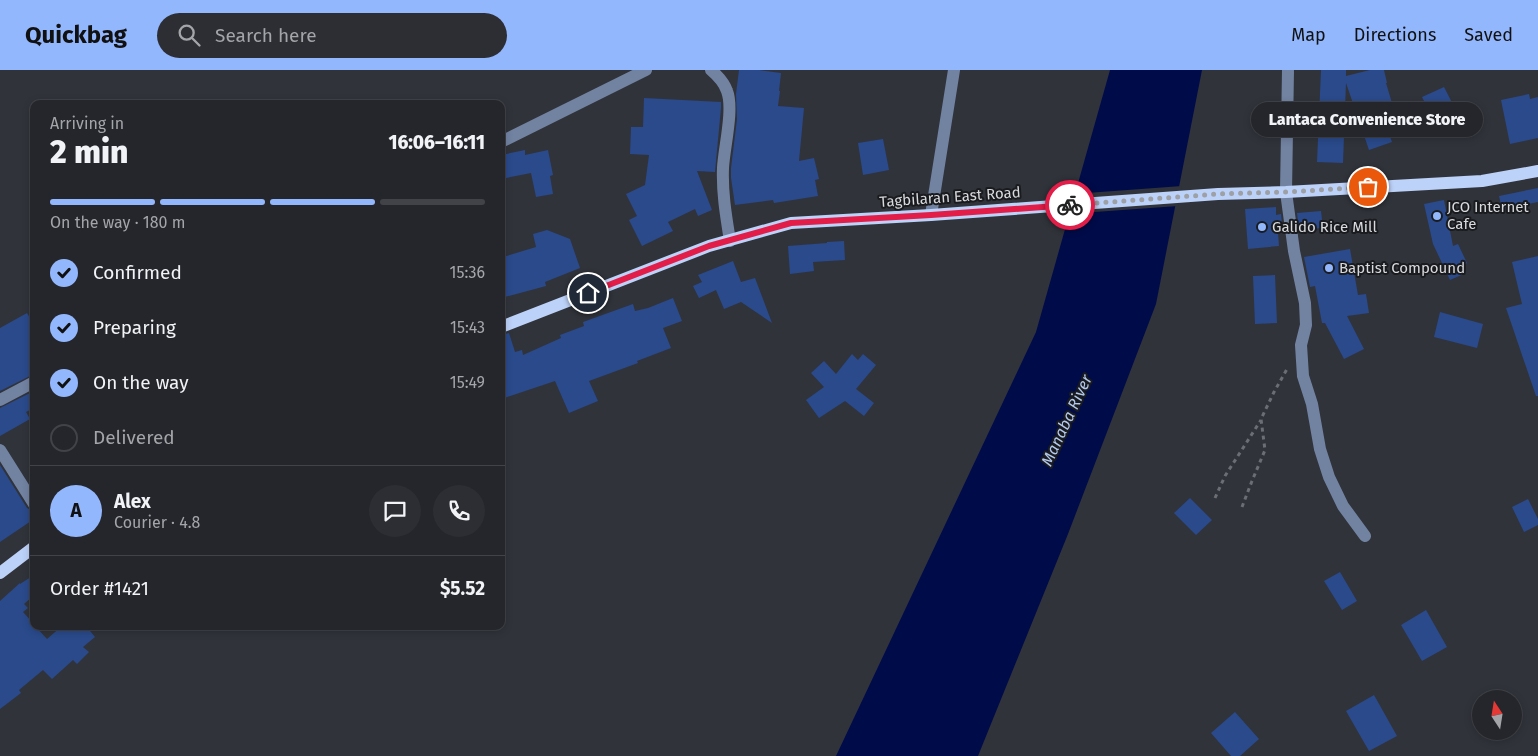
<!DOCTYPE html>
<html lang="en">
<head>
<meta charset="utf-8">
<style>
	:root { --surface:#24262c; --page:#2c2e34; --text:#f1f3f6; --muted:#a3a5a9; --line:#414348; --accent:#93b7fd }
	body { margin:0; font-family:"Fira Sans",sans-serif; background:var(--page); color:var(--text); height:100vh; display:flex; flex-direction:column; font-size:19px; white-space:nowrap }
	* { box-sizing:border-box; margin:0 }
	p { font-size:16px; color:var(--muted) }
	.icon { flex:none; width:28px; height:28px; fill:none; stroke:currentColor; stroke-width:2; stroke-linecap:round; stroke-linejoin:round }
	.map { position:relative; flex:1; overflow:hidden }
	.panel { position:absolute; left:30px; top:30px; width:475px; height:530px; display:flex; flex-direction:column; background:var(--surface); border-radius:10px; box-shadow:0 2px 8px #0003,0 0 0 1px var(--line) }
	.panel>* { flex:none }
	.needle { width:32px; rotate:348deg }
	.tools { position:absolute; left:1472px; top:620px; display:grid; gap:10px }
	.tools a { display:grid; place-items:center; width:50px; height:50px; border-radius:50%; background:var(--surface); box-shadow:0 2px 8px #0003,0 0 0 1px var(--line); font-size:25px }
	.pin { position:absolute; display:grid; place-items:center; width:42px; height:42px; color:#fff; margin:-21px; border:2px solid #fff; border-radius:50%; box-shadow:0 1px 5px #0007 }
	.courier { position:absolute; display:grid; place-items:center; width:50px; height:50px; margin:-25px; border:4px solid #e11d48; border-radius:50%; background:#fff; color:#222; box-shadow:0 1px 6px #0007 }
	.bubble { position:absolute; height:35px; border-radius:18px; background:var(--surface); box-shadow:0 2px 8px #0003,0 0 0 1px var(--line); font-size:16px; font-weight:800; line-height:35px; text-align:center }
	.summary em { font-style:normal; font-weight:800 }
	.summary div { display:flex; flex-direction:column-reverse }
	.summary { display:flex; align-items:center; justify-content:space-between; height:85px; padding:0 20px }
	h1 { font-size:32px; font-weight:800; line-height:38px }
	.bar { display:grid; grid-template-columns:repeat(4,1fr); gap:8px 5px; align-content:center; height:60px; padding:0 20px }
	.bar i { height:6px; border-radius:4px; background:var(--line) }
	.bar .active { background:var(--accent) }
	.bar p { grid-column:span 4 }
	.line { display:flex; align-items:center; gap:12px; padding:0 20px; border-top:1px solid var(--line) }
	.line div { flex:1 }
	.round { display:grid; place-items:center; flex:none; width:52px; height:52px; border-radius:26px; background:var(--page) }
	ol { padding:0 20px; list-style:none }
	li { display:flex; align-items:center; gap:15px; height:55px }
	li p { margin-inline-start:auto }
	li .icon { padding:5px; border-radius:50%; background:var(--accent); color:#111; stroke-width:4 }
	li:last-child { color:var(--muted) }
	li i { width:28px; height:28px; border:2px solid var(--line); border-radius:50% }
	header { display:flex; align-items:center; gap:30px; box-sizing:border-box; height:70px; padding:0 25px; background:var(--accent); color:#111 }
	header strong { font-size:24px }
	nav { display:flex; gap:28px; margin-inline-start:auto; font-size:18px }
	.search { width:350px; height:45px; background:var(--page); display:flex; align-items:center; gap:12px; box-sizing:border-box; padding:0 18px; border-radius:28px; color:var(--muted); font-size:19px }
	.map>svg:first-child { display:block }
</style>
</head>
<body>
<header>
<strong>Quickbag</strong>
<div class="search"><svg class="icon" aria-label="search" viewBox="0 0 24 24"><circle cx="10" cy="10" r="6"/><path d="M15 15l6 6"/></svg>Search here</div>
<nav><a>Map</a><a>Directions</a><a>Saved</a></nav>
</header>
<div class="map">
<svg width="1538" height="686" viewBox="0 0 1538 686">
	<rect width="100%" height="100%" fill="#30333a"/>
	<path fill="#000b4a" d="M 1110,0 L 1202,0 L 1156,234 L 1068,464 L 978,686 L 836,686 L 1036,262 Z"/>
	<path fill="#30333a" d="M 1182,116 L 1178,136 L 1067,144 L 1073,124 Z"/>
	<path fill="#2a4a8b" d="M 739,0 L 759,0 L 781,3 L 779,21 L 780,21 L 778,36 L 804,38 L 799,91 L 814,88 L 819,109 L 815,110 L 818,126 L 774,133 L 773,130 L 735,135 L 731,108 L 731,98 L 737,49 L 736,24 Z
		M 1321,0 L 1346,0 L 1346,6 L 1370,0 L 1384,0 L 1387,13 L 1386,13 L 1395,43 L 1383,46 L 1392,72 L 1369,80 L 1346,13 L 1343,93 L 1317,92 Z
		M 1444,17 L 1462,52 L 1440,63 L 1422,27 Z
		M 1529,24 L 1530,29 L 1538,27 L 1538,68 L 1510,74 L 1501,30 Z
		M 644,28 L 721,32 L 721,38 L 715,102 L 697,101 L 712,140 L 698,146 L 695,139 L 668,152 L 673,161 L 642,176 L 629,150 L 637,146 L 626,124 L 645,115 L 649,85 L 630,84 L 631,57 L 643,57 Z
		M 883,69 L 889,100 L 863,105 L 858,73 Z
		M 525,80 L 525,85 L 548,80 L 553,105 L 550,106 L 553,124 L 536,127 L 531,103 L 501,109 L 501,85 Z
		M 1538,118 L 1538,132 L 1502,139 L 1499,126 Z
		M 1444,130 L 1453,176 L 1458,174 L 1467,193 L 1463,196 L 1466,203 L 1450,210 L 1433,174 L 1424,134 Z
		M 1276,137 L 1276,145 L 1281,144 L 1283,162 L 1278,162 L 1279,176 L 1248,179 L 1245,139 Z
		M 1321,141 L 1323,158 L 1299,160 L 1297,143 Z
		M 547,160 L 570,169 L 580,198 L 545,212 L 546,216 L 501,228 L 501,198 L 505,196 L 503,187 L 536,177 L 533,164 Z
		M 844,171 L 845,190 L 813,192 L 814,201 L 790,204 L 788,176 L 827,173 L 827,172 Z
		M 1350,179 L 1358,225 L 1366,224 L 1369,243 L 1347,246 L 1364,279 L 1344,289 L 1325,253 L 1322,253 L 1315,216 L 1310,217 L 1304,187 Z
		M 1538,186 L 1538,326 L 1536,326 L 1506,238 L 1522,234 L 1512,192 Z
		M 733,191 L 741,212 L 755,208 L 772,253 L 741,232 L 724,239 L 716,220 L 699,228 L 693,216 L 702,212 L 698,205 Z
		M 1275,205 L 1277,253 L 1255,254 L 1253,206 Z
		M 673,228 L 682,251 L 663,258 L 671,278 L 637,291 L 638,293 L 589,311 L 598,331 L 569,343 L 555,311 L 501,329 L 501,265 L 509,263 L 515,282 L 522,280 L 523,285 L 561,268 L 560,265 L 584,256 L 583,252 L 633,234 L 635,241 L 648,238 Z
		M 1440,242 L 1483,254 L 1477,278 L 1434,267 Z
		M 27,243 L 34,255 L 34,304 L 0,321 L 0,258 Z
		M 852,284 L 858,290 L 863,284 L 876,295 L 856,319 L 874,333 L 864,346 L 845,331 L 819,348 L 806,330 L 824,317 L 811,303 L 824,291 L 836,304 Z
		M 34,321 L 34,338 L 26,342 L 30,349 L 0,366 L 0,338 Z
		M 0,395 L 27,438 L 34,442 L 34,449 L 0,472 Z
		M 1190,428 L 1212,450 L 1196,465 L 1174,443 Z
		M 1528,429 L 1538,449 L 1538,455 L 1524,462 L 1512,437 Z
		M 1340,502 L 1357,531 L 1342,540 L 1324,511 Z
		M 34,505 L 34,525 L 24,534 L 28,538 L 23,542 L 34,554 L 34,556 L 35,556 L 47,569 L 62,556 L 86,556 L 95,567 L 83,577 L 89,582 L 77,594 L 73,590 L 52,609 L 43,600 L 19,620 L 21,623 L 0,639 L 0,531 L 20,513 L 20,514 Z
		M 1426,540 L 1447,577 L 1422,591 L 1401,555 Z
		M 1374,625 L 1397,666 L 1369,681 L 1346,641 Z
		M 1235,642 L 1259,669 L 1240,686 L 1231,686 L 1211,663 Z"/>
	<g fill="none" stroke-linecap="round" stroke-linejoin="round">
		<path stroke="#6b6e74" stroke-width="3" stroke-dasharray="4 4" stroke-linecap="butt" d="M 1215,428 L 1225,406 L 1261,350
			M 1242,437 L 1252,411 L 1265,380 L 1261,349 L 1274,322 L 1287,299"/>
		<path stroke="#7283a2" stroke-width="12" d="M 711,0 C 718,6 724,12 727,21 C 734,39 724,78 723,98 C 722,123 726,146 730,171
			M 1288,0 L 1286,122 L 1294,181 L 1305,233 L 1306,255 L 1301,275 L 1303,306 L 1312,334 L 1320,379 L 1329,407 L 1343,436 L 1365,466
			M 501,72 L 646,0
			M 931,145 L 954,0
			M 0,330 L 34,312
			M 0,380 L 34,434"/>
		<path stroke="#bdd2f9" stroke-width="12" d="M 501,257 L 709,176 L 791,153 L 931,145 L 1218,124 L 1286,122 L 1482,111 L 1538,101
			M 0,503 L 34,477"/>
	</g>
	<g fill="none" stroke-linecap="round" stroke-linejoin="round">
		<path stroke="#9da0a5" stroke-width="5" stroke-dasharray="0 9" d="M 1070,135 L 1218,124 L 1286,122 L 1368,117"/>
		<path stroke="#e11d48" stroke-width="6" d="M 588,223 L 709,176 L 791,153 L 931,145 L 1070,135"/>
	</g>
	<g fill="#93b7fd" stroke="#191b1e" stroke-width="2">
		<circle cx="1437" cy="146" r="5"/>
		<circle cx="1262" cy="157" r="5"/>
		<circle cx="1329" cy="198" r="5"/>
	</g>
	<g text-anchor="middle" stroke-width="4" stroke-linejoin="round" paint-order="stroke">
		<g font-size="15" fill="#d8dade" stroke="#191b1e">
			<text transform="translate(950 127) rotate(-4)" y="5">Tagbilaran East Road</text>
		</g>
		<g font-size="15" fill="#d8dade" stroke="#191b1e" text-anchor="start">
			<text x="1447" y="142">JCO Internet<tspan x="1447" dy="17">Cafe</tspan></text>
			<text x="1272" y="162">Galido Rice Mill</text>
			<text x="1339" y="203">Baptist Compound</text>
		</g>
		<g font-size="16" font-style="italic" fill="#b3c8ee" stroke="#191b1e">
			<text transform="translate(1066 350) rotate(-65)" y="6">Manaba River</text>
		</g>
	</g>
</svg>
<div class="tools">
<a><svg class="needle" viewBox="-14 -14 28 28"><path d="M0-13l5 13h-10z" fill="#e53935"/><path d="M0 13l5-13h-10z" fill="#a3a5a9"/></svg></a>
</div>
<div class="pin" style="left:1368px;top:117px;background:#ea580c"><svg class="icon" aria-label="bag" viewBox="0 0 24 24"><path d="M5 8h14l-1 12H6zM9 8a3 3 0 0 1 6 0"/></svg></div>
<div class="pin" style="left:588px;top:223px;background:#1f2937"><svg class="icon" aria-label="home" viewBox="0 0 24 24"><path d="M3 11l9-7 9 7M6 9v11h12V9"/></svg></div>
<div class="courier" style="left:1070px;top:135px"><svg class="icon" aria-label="bike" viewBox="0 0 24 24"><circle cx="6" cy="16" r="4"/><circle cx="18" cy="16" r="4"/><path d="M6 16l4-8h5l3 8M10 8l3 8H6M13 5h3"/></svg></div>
<div class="bubble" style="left:1251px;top:32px;width:232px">Lantaca Convenience Store</div>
<section class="panel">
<div class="summary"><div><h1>2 min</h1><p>Arriving in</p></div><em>16:06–16:11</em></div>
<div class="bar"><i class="active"></i><i class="active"></i><i class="active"></i><i></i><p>On the way · 180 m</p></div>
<ol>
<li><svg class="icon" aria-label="check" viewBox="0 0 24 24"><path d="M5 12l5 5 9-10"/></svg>Confirmed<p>15:36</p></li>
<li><svg class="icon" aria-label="check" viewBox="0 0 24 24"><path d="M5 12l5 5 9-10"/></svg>Preparing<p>15:43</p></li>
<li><svg class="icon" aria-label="check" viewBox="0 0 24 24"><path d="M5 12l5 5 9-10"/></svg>On the way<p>15:49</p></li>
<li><i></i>Delivered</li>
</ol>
<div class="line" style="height:90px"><b class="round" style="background:var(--accent);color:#111">A</b><div><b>Alex</b><p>Courier · 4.8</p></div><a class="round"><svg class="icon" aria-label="chat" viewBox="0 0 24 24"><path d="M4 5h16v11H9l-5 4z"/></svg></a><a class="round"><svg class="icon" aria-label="phone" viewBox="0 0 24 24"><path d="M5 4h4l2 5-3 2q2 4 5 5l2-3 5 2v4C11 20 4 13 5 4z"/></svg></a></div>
<div class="line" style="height:65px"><div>Order #1421</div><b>$5.52</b></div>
</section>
</div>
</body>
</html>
